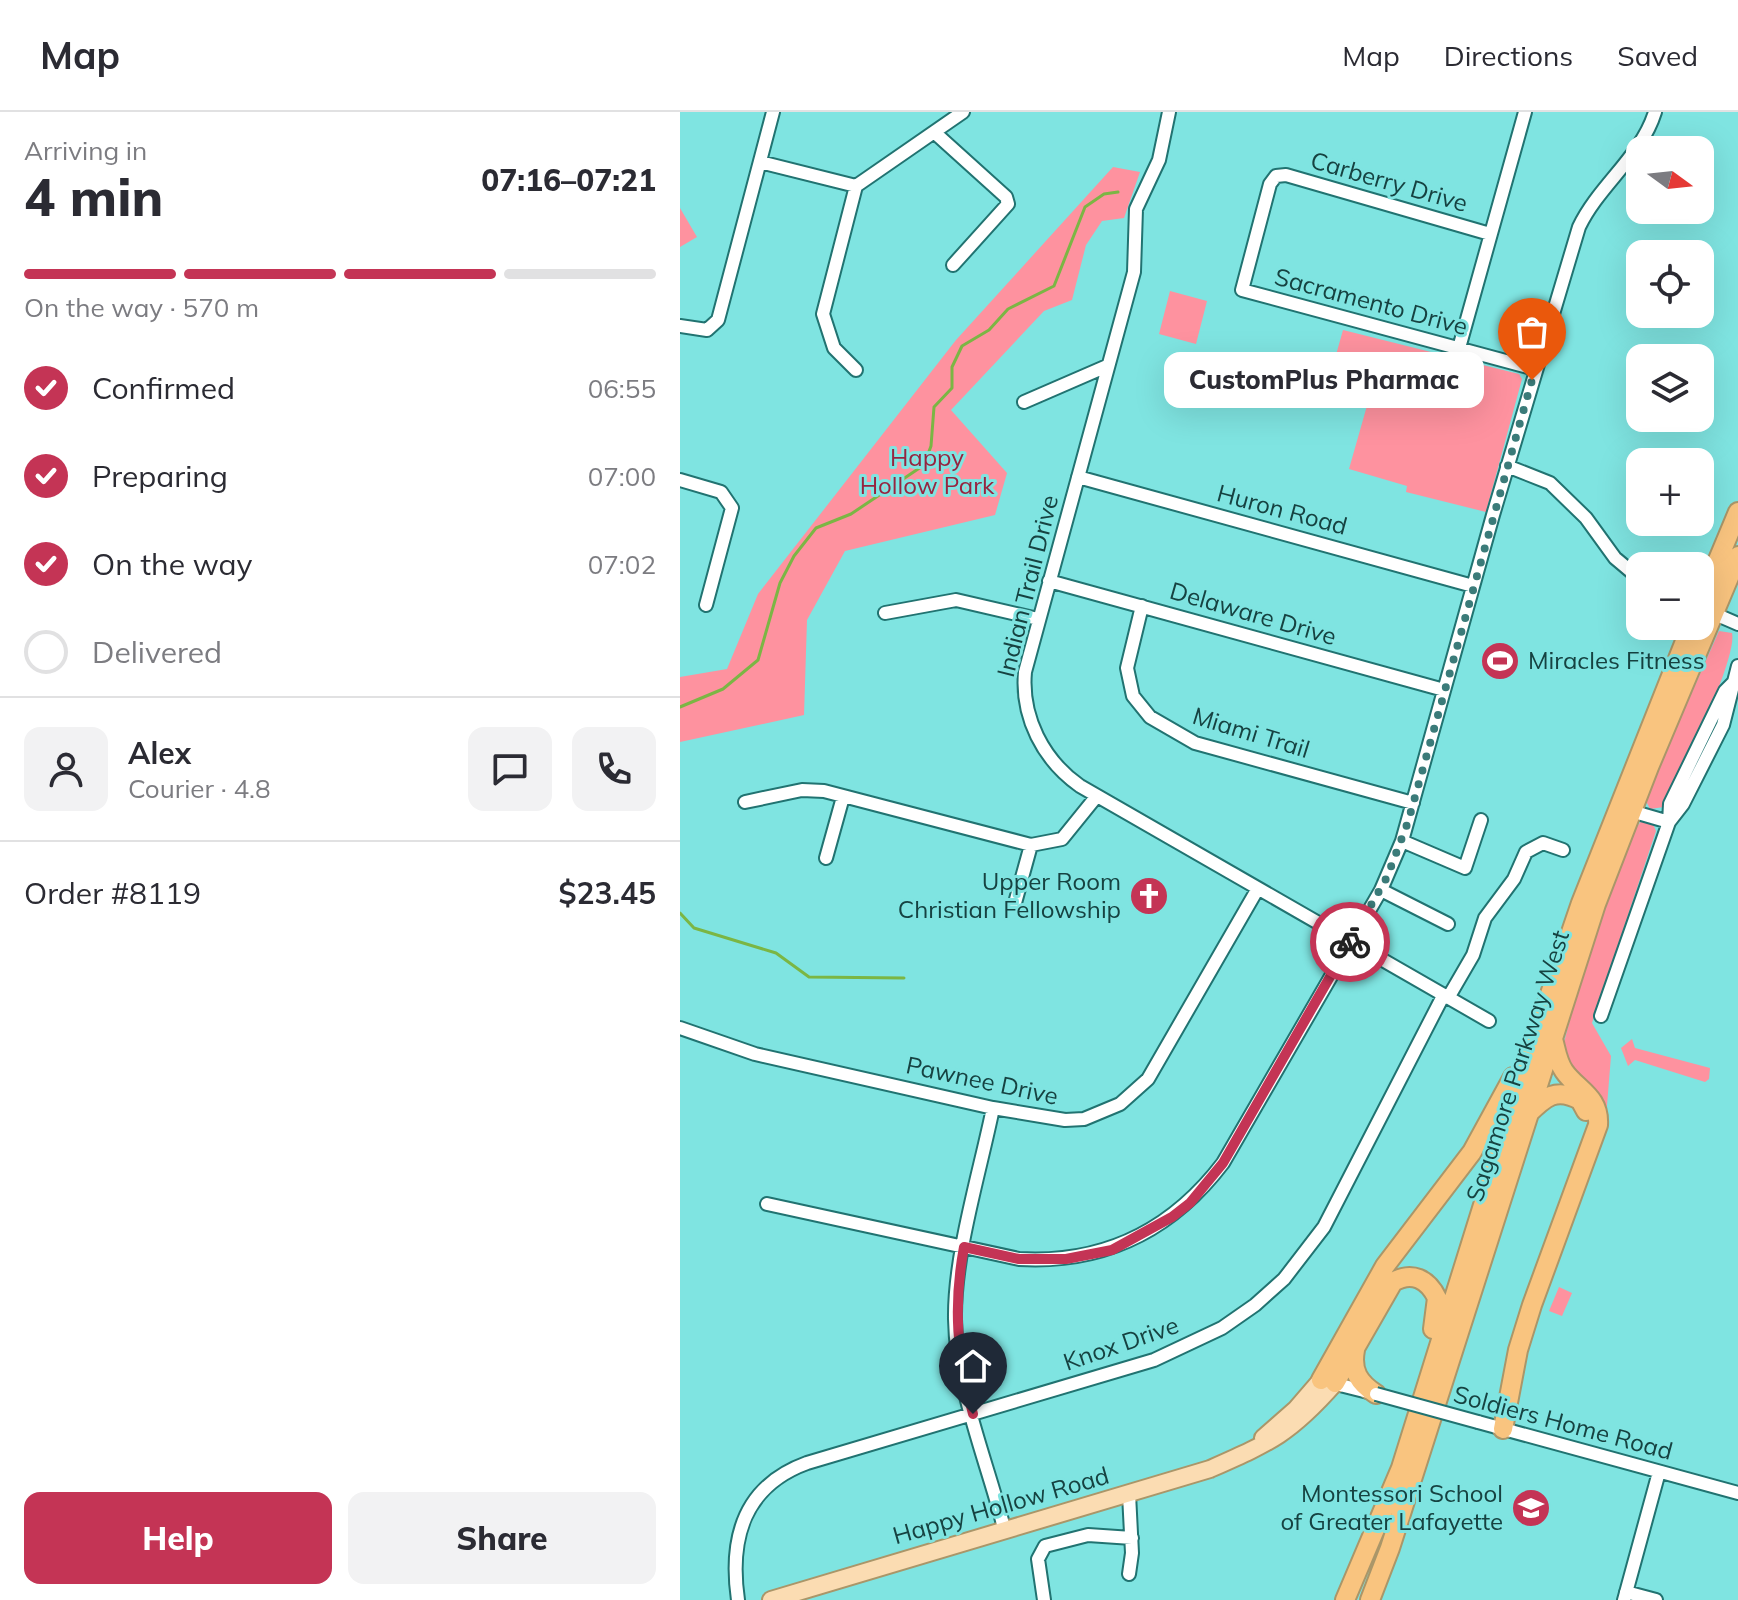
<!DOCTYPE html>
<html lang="en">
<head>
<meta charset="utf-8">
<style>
	:root { --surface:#fff; --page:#f2f2f3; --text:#2b2b33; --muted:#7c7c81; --line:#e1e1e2; --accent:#c43455 }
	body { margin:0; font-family:Mulish,sans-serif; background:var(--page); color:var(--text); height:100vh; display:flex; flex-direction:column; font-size:30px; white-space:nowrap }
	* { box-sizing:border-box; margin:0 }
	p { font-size:26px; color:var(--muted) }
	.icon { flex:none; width:44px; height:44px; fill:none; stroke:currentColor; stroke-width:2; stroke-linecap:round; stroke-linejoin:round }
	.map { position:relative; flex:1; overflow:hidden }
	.side { display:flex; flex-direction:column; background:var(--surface); width:680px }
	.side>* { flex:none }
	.needle { width:52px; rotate:105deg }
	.buttons { position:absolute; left:946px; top:24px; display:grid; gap:16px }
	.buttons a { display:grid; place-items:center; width:88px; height:88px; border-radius:16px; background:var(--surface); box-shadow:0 8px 32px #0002; font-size:40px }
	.pin { position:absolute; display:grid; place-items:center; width:68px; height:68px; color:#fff; margin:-82px -34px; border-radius:50% 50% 50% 0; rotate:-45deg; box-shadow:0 0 8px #0007 }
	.pin .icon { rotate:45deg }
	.courier { position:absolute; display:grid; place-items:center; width:80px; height:80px; margin:-40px; border:6px solid #c43455; border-radius:50%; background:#fff; color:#222; box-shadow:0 2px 10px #0007 }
	.bubble { position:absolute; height:56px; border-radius:16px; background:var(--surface); box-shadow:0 8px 32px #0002; font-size:26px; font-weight:800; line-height:56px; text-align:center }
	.head em { font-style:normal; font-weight:800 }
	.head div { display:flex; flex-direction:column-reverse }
	.head { display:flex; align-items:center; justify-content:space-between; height:136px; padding:0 24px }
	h1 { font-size:52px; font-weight:800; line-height:60px }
	.bar { display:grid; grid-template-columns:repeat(4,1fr); gap:12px 8px; align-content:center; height:96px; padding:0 24px }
	.bar i { height:10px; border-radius:6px; background:var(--line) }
	.bar .active { background:var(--accent) }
	.bar p { grid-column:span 4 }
	.line { display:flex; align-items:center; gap:20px; padding:0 24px; border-top:2px solid var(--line) }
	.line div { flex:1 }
	.round { display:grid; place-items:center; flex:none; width:84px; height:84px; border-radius:16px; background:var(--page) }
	ol { padding:0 24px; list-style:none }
	li { display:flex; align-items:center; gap:24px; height:88px }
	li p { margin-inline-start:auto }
	li .icon { padding:8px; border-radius:50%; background:var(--accent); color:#fff; stroke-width:4 }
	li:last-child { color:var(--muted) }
	li i { width:44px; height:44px; border:4px solid var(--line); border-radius:50% }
	.cta { display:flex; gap:16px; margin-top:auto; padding:16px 24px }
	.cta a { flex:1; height:92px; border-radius:16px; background:var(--accent); color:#fff; font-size:32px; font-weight:800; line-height:92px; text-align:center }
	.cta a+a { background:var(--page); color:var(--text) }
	header { display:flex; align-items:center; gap:48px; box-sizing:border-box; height:112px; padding:0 40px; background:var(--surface); border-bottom:2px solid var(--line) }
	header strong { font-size:38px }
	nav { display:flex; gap:44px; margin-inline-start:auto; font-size:28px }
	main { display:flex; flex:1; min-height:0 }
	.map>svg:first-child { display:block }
</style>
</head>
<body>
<header>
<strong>Map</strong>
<nav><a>Map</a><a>Directions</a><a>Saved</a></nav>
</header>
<main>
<section class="side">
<div class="head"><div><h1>4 min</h1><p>Arriving in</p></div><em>07:16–07:21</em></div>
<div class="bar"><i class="active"></i><i class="active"></i><i class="active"></i><i></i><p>On the way · 570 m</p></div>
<ol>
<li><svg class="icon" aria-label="check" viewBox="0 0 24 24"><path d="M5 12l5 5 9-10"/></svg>Confirmed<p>06:55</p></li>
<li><svg class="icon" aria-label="check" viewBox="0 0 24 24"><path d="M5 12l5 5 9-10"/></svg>Preparing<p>07:00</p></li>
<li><svg class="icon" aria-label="check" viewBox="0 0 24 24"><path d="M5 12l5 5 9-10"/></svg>On the way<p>07:02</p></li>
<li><i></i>Delivered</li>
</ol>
<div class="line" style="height:144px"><a class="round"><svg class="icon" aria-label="person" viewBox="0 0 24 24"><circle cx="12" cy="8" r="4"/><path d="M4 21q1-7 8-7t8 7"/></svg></a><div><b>Alex</b><p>Courier · 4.8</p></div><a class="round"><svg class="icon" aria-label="chat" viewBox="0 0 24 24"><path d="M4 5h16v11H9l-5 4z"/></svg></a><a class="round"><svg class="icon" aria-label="phone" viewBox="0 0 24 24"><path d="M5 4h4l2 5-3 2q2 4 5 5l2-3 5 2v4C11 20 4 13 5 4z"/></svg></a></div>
<div class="line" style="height:104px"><div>Order #8119</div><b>$23.45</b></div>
<div class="cta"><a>Help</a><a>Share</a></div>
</section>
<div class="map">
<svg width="1058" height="1488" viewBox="0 0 1058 1488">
	<rect width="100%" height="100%" fill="#7fe4e1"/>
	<path fill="#fe929f" d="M 433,55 L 460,60 L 444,106 L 422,109 L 406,133 L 392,188 L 364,199 L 271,298 L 327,361 L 315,403 L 165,439 L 127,508 L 124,603 L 0,630 L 0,565 L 47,557 L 78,482 L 276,228 Z
		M 0,96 L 17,125 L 0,135 Z
		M 490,179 L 527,189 L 516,232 L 479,222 Z
		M 663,218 L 839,262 L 842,267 L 806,400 L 726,380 L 727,374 L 669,357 L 694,269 L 652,257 Z
		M 1039,519 L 1052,521 C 1058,546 999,666 984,695 L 970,697 L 965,687 Z
		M 962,709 L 973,712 L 976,719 L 912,911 L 931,944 L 926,1006 C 920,964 885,965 884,931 C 891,900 944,721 962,709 Z
		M 952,927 L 955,936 L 1030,956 L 1029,967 L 1025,970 L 955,948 L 948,954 L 941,936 Z
		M 879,1175 L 892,1181 L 882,1204 L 869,1199 Z"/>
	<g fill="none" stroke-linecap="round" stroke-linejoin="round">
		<path stroke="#7bb644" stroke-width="3" d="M 0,595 L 43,577 L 78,548 L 100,471 L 114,444 L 136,416 L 171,402 L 244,353 L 251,334 L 254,295 L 272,276 L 272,255 L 282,234 L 309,218 L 328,197 L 374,174 L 405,95 L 424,82 L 438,80
			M 0,801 L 14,816 L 96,841 L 129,865 L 224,866"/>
		<defs>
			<path id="minor" d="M 489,0 L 479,48 L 456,97 L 454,160 L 345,560 C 341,605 363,648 400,674 L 809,909
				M 254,20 L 326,85 L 328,92 L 273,153
				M 80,50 L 176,74 L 283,0
				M 810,122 L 606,63 L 596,64 L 590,72 L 562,178 L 855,257
				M 0,214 L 27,218 L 38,208 L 93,0
				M 779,236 L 845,0
				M 176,258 L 154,236 L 143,202 L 176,74
				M 344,290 L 427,254
				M 827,354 L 870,371 L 906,406 L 935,446 L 960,467
				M 398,365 L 793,474
				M 0,368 L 41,380 L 52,396 L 26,493
				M 369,469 L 764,578
				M 462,494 L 447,556 L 453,584 L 470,605 L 515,631 L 733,691
				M 1028,499 L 1058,512
				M 205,501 L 276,488 L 358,507
				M 65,690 L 122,678 L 144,679 L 351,733 L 382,727 L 416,685
				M 951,699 L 989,710
				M 989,710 L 1003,692 L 1043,613 L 1058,554
				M 722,729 L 785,756 L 801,708
				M 146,746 L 163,685
				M 701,778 L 768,812
				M 335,791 L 351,733
				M 768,886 L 793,843 L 805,806 L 834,767 L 846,740 L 863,731 L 883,738
				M 921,904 L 989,710 L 990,692 L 1045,579 L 1053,571
				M 0,916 L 75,942 L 313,996 L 385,1008 L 404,1007 L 440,992 L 468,967 L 577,778
				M 313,996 C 300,1060 274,1143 275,1207 C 276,1277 307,1349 324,1416
				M 87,1092 L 339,1147 C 425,1152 492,1118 543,1051 L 701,778 L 722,729 L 813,403 L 899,115 C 919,73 961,45 975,0
				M 648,1270 L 692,1281
				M 798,1310 L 1058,1381
				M 449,1382 L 452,1441 L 449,1462
				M 946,1480 L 976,1488
				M 58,1488 C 49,1426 64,1374 127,1351 L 474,1248 L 542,1216 L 575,1193 L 604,1167 L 644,1115 L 763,884
				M 364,1488 L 358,1447 L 365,1434 L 408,1423 L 452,1426
				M 944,1488 L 979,1360"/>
			<path id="major" d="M 583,1326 L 616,1297 L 641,1268
				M 91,1488 L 530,1357 C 591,1330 610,1322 655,1271"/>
			<path id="highway" d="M 1020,491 L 1058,400
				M 848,1002 C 865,985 876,975 900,988 L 906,999
				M 675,1238 C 671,1259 679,1271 696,1282
				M 641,1268 L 705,1154 L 792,1040 L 833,965
				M 655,1271 L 713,1170 C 732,1159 748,1167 757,1186 L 753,1217
				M 823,1317 L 838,1238 L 852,1193 L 918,1013 C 920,984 897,978 884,959 C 877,949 876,937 873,927
				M 665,1488 L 721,1356 L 857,920 L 901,791 L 1011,514
				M 690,1488 L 710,1436 L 916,792 L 969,655 L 1058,444"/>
		</defs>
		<use href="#minor" stroke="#217371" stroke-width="16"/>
		<use href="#major" stroke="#aa9669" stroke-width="20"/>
		<use href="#highway" stroke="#aa9669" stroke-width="22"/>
		<use href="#minor" stroke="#fff" stroke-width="12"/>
		<use href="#major" stroke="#fbdcb2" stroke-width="16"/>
		<use href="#highway" stroke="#f9c47f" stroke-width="18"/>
		<defs>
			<path id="minor-bridge" d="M 696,1282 L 798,1310"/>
		</defs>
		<use href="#minor-bridge" stroke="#217371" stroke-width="16" stroke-linecap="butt"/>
		<use href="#minor-bridge" stroke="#fff" stroke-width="12"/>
	</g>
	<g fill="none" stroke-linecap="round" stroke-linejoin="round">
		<path stroke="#3b7b79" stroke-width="8" stroke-dasharray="0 14.4" d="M 670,830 L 707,765 L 728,710 L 852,268"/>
		<path stroke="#c43455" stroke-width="10" d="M 293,1302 C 277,1244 273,1194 284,1135 L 339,1147 L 386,1147 L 432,1138 L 492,1105 L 510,1091 L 543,1051 L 670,830"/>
	</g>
	<defs>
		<symbol id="stadium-disc" viewBox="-11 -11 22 22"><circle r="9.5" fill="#c43455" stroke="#7fe4e1"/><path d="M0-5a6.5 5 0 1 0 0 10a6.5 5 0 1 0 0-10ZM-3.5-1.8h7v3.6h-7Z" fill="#fff"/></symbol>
		<symbol id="church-disc" viewBox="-11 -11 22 22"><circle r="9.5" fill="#c43455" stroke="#7fe4e1"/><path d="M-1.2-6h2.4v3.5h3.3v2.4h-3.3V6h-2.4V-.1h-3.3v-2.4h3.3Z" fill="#fff"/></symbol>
		<symbol id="school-disc" viewBox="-11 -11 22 22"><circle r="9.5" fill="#c43455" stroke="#7fe4e1"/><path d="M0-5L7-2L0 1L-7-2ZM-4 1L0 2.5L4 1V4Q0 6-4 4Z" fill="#fff"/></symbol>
	</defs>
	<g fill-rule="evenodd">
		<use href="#stadium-disc" x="798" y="527" width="44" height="44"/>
		<use href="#church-disc" x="447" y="762" width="44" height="44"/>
		<use href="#school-disc" x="829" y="1374" width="44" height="44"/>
	</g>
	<g text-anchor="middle" stroke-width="6" stroke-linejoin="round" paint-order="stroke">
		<g font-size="24" fill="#164241" stroke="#7fe4e1">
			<text transform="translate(709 70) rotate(16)" y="8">Carberry Drive</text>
			<text transform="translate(691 190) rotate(15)" y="8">Sacramento Drive</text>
			<text transform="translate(602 398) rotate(15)" y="8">Huron Road</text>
			<text transform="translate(348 474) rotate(-76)" y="8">Indian Trail Drive</text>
			<text transform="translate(573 502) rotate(16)" y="8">Delaware Drive</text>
			<text transform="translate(571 621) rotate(17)" y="8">Miami Trail</text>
			<text transform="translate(838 954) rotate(-72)" y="8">Sagamore Parkway West</text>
			<text transform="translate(302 969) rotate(12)" y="8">Pawnee Drive</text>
			<text transform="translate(441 1232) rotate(-19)" y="8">Knox Drive</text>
			<text transform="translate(883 1311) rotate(15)" y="8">Soldiers Home Road</text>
			<text transform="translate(321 1394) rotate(-16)" y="8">Happy Hollow Road</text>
		</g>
		<g font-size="24" fill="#97243f" stroke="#7fe4e1">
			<text x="247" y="354">Happy<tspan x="247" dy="28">Hollow Park</tspan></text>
		</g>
		<g font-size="24" fill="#164241" stroke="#7fe4e1" text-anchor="end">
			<text x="848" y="557" text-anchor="start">Miracles Fitness</text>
			<text x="441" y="778">Upper Room<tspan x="441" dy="28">Christian Fellowship</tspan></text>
			<text x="823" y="1390">Montessori School<tspan x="823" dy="28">of Greater Lafayette</tspan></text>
		</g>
	</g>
</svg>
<div class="buttons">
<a><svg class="needle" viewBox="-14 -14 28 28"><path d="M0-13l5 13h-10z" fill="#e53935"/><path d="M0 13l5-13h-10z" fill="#7c7c81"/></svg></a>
<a><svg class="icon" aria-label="locate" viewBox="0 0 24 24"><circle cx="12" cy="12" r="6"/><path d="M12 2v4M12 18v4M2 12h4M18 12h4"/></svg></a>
<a><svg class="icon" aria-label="layers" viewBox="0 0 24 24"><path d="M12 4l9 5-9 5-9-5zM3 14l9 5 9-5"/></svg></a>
<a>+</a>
<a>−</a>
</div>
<div class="pin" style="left:852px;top:268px;background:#ea580c"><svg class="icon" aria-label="bag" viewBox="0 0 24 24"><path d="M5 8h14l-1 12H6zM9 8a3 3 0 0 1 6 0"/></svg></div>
<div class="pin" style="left:293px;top:1302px;background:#1f2937"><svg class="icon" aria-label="home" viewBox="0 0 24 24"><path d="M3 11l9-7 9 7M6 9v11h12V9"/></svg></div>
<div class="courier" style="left:670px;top:830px"><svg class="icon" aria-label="bike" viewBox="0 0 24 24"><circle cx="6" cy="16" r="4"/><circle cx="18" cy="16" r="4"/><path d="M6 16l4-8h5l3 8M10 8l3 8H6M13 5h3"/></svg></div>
<div class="bubble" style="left:484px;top:240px;width:320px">CustomPlus Pharmac</div>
</div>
</main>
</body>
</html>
